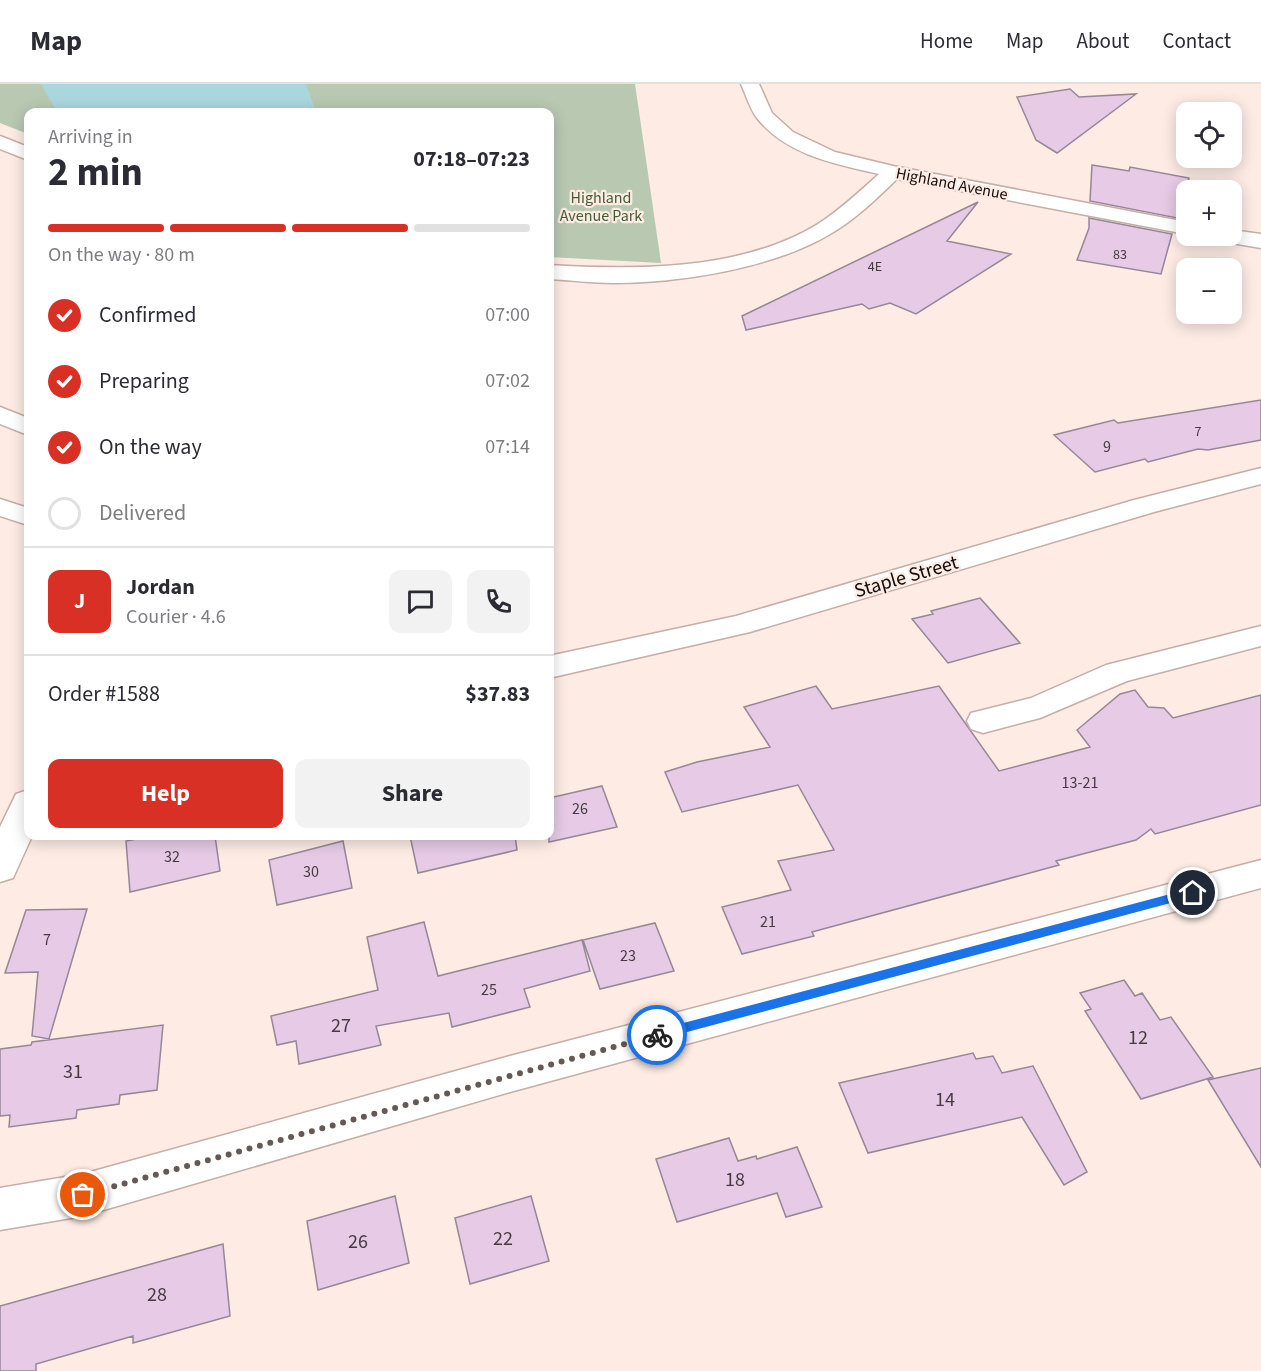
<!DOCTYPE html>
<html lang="en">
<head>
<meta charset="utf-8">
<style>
	:root { --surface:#fff; --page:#f2f2f3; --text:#2b2b33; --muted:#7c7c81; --line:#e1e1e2; --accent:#d93025 }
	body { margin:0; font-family:"Source Sans 3",sans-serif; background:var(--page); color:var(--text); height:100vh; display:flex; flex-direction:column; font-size:22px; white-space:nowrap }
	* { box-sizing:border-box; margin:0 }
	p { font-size:20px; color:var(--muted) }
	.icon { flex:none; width:33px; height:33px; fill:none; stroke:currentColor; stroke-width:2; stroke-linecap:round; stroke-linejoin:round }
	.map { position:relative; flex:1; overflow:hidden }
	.drawer { position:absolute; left:24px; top:24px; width:530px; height:732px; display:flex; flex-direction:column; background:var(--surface); border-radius:12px; box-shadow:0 3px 15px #0003 }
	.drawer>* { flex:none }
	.buttons { position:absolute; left:1176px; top:18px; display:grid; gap:12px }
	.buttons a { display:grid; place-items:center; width:66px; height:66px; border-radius:12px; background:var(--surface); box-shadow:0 3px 15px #0003; font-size:30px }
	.pin { position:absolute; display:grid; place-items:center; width:51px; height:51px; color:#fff; margin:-26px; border:3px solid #fff; border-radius:50%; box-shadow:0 2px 6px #0007 }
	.courier { position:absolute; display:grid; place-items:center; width:60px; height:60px; margin:-30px; border:4px solid #1a73e8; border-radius:50%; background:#fff; color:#222; box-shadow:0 2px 8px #0007 }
	.headline em { font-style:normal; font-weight:700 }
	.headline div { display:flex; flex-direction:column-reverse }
	.headline { display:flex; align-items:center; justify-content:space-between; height:102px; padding:0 24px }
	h1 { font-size:39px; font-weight:700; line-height:45px }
	.bar { display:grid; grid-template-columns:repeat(4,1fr); gap:9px 6px; align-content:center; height:72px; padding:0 24px }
	.bar i { height:8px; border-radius:4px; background:var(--line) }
	.bar .on { background:var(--accent) }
	.bar p { grid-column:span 4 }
	.line { display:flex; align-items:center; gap:15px; padding:0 24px; border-top:2px solid var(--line) }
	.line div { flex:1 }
	.round { display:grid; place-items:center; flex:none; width:63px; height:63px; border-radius:12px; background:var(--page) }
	ol { padding:0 24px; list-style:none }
	li { display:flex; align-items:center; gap:18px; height:66px }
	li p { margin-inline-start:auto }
	li .icon { padding:6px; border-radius:50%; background:var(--accent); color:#fff; stroke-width:4 }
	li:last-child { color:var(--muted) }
	li i { width:33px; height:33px; border:3px solid var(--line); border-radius:50% }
	.cta { display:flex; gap:12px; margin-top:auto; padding:12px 24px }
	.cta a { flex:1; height:69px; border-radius:12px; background:var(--accent); color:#fff; font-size:24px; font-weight:700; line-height:69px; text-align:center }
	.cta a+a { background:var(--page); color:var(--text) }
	header { display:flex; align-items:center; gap:36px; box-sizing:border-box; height:84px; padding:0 30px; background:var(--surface); border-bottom:2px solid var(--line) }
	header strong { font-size:28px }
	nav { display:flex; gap:33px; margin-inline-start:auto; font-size:21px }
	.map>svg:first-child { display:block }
</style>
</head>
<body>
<header>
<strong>Map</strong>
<nav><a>Home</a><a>Map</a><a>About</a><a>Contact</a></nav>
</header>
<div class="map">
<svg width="1261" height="1287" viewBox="0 0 1261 1287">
	<rect width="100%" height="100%" fill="#fdebe4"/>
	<path fill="#b8c8b1" d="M 0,0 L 635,0 L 661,179 L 549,173 L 549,28 L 28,28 L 28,50 L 0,39 Z"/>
	<path fill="#aad7de" d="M 41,0 L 306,0 L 316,28 L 57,28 Z"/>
	<path fill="#e6cae6" stroke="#968796" stroke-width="1.5" d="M 1070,5 L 1079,13 L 1136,10 L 1057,69 L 1036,56 L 1017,13 Z
		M 1092,81 L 1129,87 L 1130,83 L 1189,94 L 1177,134 L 1090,117 Z
		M 978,118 L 947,157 L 1011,170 L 916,230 L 890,219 L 869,225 L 862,220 L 746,246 L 742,232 Z
		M 1089,134 L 1172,150 L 1161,190 L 1077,176 L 1089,144 Z
		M 1261,316 L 1261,356 L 1208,366 L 1198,365 L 1148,378 L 1145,375 L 1095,388 L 1054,351 L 1114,336 L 1118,339 Z
		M 980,514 L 1020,559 L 948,579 L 912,535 L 933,530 L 931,527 Z
		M 816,602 L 832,625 L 939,602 L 999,687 L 1090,663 L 1077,646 L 1120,610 L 1135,606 L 1148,623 L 1164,624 L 1173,634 L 1261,611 L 1261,721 L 1155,750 L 1151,745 L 1136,756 L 1056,777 L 1059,781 L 812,848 L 814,852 L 742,870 L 722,823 L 791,806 L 778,777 L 834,766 L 798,701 L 682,728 L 665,688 L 697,678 L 770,663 L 744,623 Z
		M 602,702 L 617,743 L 549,758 L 549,714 Z
		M 153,752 L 215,752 L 220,787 L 130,808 L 126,757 Z
		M 410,752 L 515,752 L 517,766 L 418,789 Z
		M 343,757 L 352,804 L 277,821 L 269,776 Z
		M 87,825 L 49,955 L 32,952 L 38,888 L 5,889 L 26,826 Z
		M 424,838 L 438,892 L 582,856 L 590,887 L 524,905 L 530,923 L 452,943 L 449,929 L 376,942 L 381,961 L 299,980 L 296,957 L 277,961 L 271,932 L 378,906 L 367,853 Z
		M 655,839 L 674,887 L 600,905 L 583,856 Z
		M 1124,896 L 1135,912 L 1142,909 L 1160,936 L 1171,933 L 1213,993 L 1141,1015 L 1085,927 L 1091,925 L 1080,909 Z
		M 163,941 L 157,1006 L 120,1011 L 119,1020 L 77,1026 L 76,1034 L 9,1043 L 10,1031 L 0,1032 L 0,965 L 31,961 L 32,958 Z
		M 973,969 L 976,975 L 993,972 L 1002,989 L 1033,982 L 1087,1088 L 1064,1101 L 1022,1033 L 868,1069 L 839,999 Z
		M 1261,984 L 1261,1083 L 1208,996 Z
		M 729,1054 L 738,1077 L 756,1072 L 757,1075 L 797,1063 L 822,1123 L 786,1133 L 777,1109 L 677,1138 L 656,1075 Z
		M 395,1112 L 409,1179 L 318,1206 L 307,1137 Z
		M 531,1112 L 549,1177 L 470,1200 L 455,1134 Z
		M 223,1160 L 230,1232 L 133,1259 L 133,1252 L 36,1280 L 36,1287 L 0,1287 L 0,1222 Z"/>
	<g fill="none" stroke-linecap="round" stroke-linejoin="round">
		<defs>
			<path id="minor" d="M 741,0 L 759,0 L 772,29 L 793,48 L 835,68 L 893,82 L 1186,138 L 1186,150 L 897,95 C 876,115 855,136 830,150 C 774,184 679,199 613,199 C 592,199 570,196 549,195 L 549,181 C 635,186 742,187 818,140 C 840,126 859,108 879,90 C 836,80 786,71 757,34 C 750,25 746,11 741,0 Z
				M 0,52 L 28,63 L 28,76 L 0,65 Z
				M 1232,146 L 1261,150 L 1261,164 L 1220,157 L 1217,152 L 1232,152 Z
				M 0,323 L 28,334 L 28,351 L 0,340 Z
				M 1261,384 L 1261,400 L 1154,428 L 750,548 L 549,594 L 549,572 L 736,532 L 1134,416 Z
				M 0,415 L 28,424 L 28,441 L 0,432 Z
				M 1261,542 L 1261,562 L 1127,597 L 1040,634 L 983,649 L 971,645 L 967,637 L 971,629 L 1031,614 L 1106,581 Z
				M 28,706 L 28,752 L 32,752 L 13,794 L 0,798 L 0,743 L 16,710 Z
				M 1261,776 L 1261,804 L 510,1008 L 83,1132 L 0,1146 L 0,1104 L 83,1090 L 510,972 Z"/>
		</defs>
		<use href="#minor" stroke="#c4aea6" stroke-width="3"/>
		<use href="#minor" fill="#fff" fill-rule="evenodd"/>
	</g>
	<path fill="#1a73e8" d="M 1193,804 L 1198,809 L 1193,813 L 657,956 L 651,951 L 657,946 Z"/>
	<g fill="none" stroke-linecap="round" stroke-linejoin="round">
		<path stroke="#645954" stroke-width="6" stroke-dasharray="0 10.8" d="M 83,1111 L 657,951"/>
	</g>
	<g text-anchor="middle" stroke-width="4.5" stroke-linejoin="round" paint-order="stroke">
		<g font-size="14" fill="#463a3f">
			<text x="1120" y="175">83</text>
			<text x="875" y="187">4E</text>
			<text x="1198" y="352">7</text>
		</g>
		<g font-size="16" fill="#110a07" stroke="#fdebe4">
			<text transform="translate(952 99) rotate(11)" y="6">Highland Avenue</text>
		</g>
		<g font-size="16" fill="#415f33" stroke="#fdebe4">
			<text x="601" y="119">Highland<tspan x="601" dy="18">Avenue Park</tspan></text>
		</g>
		<g font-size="16" fill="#463a3f">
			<text x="1107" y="368">9</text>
			<text x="1080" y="704">13-21</text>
			<text x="580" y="730">26</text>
			<text x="172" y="778">32</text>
			<text x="311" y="793">30</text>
			<text x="768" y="843">21</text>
			<text x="47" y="861">7</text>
			<text x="628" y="877">23</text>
			<text x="489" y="911">25</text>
		</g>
		<g font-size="20" fill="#110a07" stroke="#fdebe4">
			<text transform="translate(906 492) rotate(-16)" y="7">Staple Street</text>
		</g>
		<g font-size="20" fill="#463a3f">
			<text x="341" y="948">27</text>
			<text x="1138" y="960">12</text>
			<text x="73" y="994">31</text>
			<text x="945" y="1022">14</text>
			<text x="735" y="1102">18</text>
			<text x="503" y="1161">22</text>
			<text x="358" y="1164">26</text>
			<text x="157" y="1217">28</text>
		</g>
	</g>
</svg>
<div class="buttons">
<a><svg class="icon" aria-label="locate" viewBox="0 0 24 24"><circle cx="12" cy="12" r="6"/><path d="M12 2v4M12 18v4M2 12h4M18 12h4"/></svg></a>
<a>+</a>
<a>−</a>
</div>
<div class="pin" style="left:83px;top:1111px;background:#ea580c"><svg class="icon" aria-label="bag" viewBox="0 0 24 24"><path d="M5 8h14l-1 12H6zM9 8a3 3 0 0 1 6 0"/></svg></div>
<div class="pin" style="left:1193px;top:809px;background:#1f2937"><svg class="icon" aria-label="home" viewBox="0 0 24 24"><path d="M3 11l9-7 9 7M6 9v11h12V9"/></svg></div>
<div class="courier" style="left:657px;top:951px"><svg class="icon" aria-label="bike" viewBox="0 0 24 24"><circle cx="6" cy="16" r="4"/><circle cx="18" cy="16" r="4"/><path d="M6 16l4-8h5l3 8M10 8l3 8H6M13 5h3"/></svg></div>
<section class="drawer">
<div class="headline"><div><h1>2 min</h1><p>Arriving in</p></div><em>07:18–07:23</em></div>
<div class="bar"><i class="on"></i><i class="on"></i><i class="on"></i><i></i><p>On the way · 80 m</p></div>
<ol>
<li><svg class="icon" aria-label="check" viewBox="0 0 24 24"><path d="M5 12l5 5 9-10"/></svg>Confirmed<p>07:00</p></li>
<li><svg class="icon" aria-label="check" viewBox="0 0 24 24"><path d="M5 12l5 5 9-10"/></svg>Preparing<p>07:02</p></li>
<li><svg class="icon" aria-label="check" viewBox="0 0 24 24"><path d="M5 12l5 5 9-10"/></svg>On the way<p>07:14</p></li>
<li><i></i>Delivered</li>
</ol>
<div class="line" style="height:108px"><b class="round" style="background:var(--accent);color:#fff">J</b><div><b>Jordan</b><p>Courier · 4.6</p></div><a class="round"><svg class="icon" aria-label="chat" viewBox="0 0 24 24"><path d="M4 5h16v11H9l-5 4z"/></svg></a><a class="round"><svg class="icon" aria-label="phone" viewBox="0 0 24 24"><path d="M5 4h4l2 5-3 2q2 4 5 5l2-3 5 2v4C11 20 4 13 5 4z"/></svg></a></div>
<div class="line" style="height:78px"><div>Order #1588</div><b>$37.83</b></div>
<div class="cta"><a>Help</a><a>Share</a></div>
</section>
</div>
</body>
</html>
